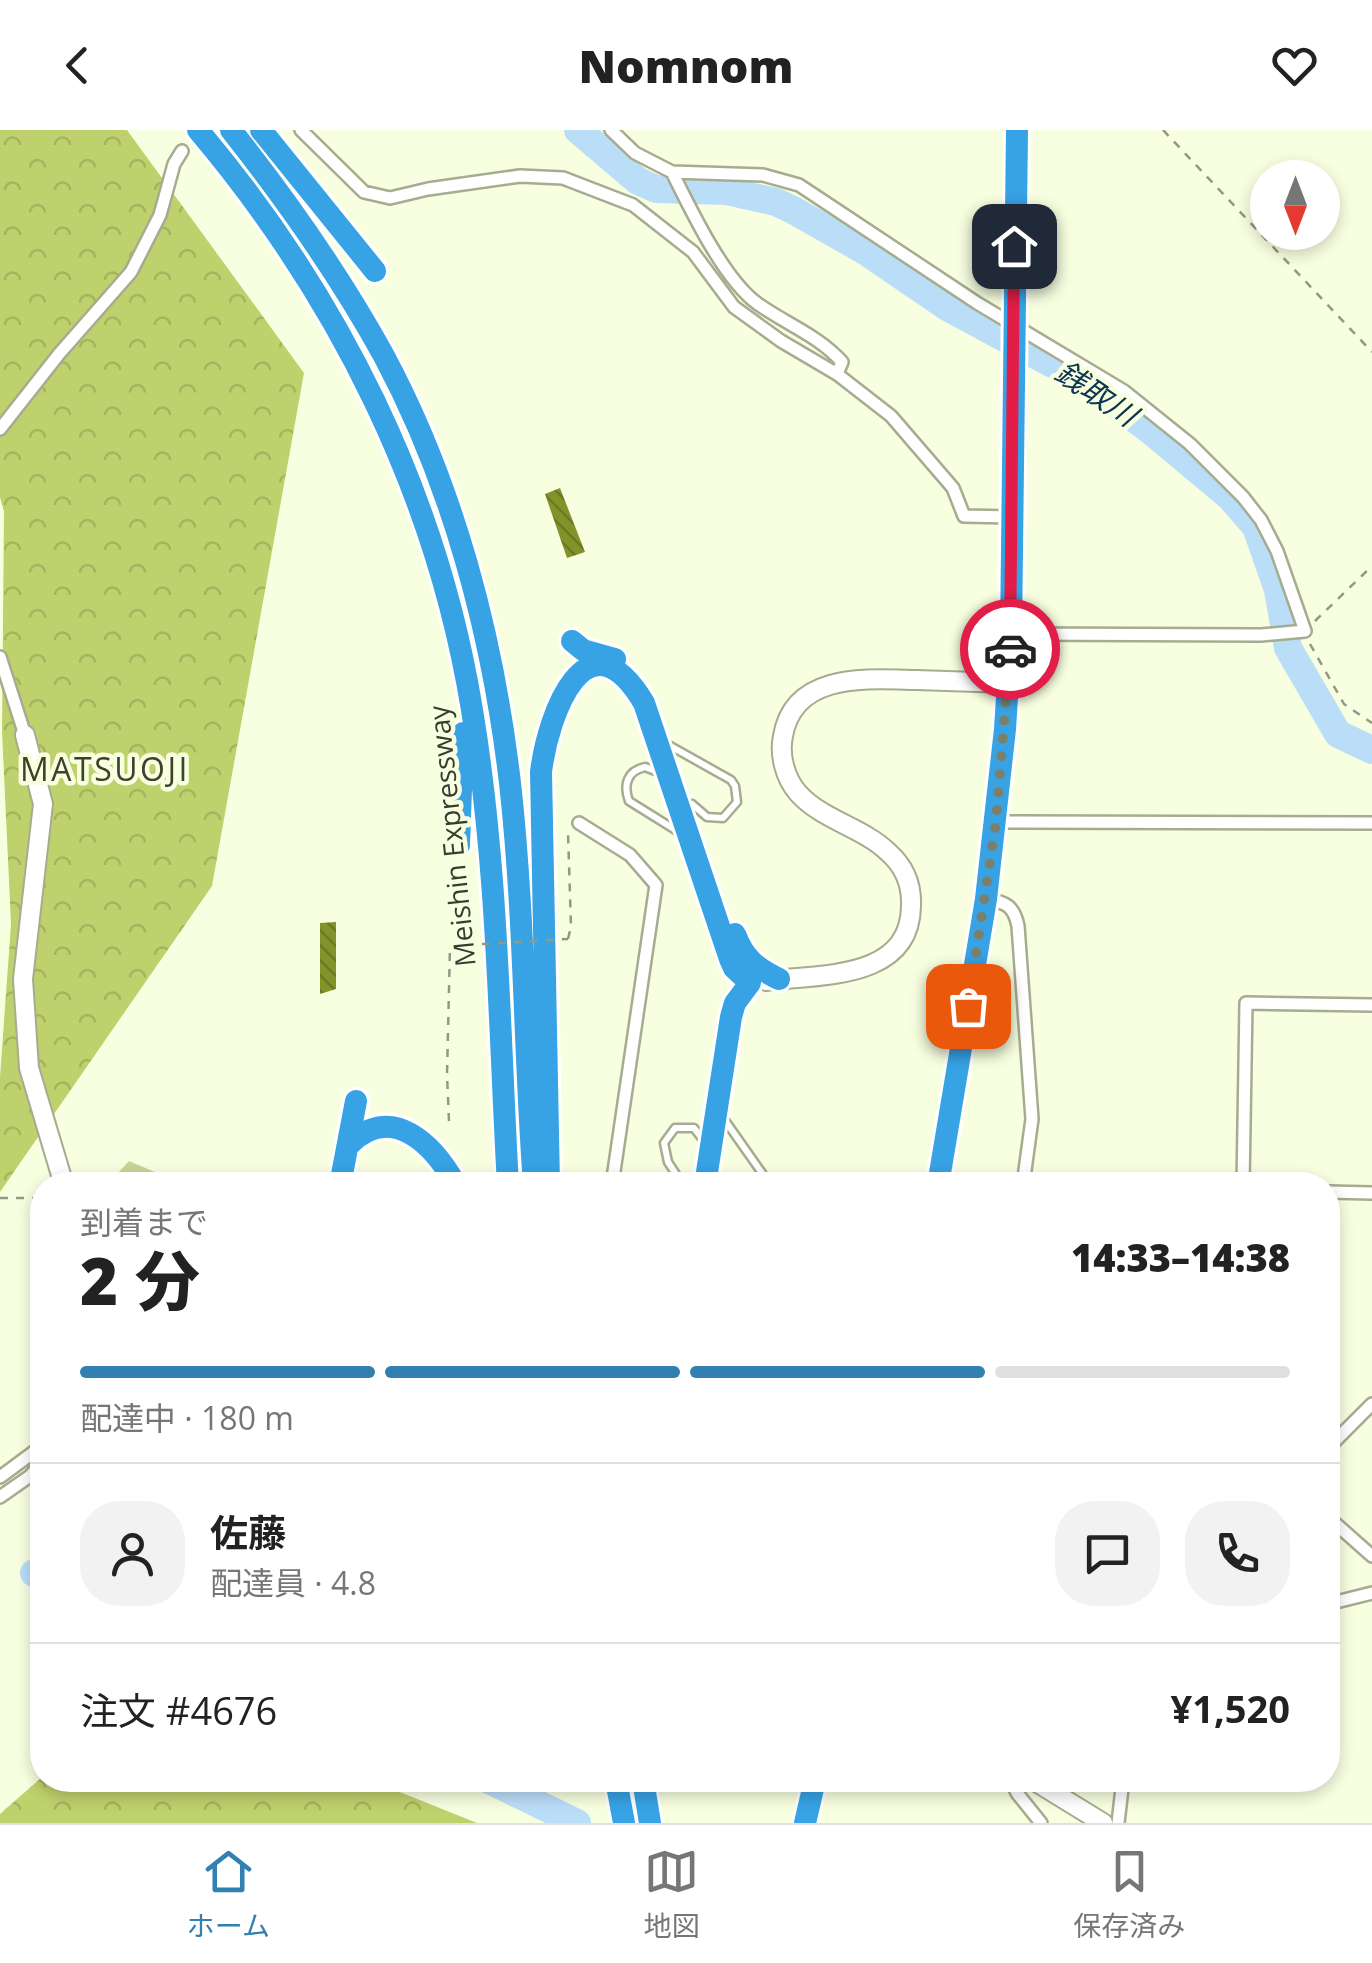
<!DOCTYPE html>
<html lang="ja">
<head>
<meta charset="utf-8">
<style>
	:root { --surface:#fff; --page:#f2f2f2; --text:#222; --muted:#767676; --line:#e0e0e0; --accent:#3280b2 }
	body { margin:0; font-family:"Open Sans","Noto Sans JP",sans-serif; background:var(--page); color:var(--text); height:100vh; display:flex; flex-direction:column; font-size:38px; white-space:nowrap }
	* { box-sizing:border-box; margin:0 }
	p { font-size:32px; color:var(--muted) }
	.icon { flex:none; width:55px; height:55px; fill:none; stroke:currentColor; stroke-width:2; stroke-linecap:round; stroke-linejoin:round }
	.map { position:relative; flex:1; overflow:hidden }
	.details { position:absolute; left:30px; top:1042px; width:1310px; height:620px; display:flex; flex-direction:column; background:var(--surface); border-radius:40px; box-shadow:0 5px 15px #0003 }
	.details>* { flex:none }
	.needle { width:65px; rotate:180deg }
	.fabs { position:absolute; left:1250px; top:30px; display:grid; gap:20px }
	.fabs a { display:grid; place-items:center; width:90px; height:90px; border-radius:50%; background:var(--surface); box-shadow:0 5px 15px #0003; font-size:50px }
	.pin { position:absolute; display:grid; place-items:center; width:85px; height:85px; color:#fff; margin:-42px; border-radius:20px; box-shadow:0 5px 15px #0006 }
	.courier { position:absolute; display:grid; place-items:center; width:100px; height:100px; margin:-50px; border:8px solid #e11d48; border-radius:50%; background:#fff; color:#222; box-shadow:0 2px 12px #0007 }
	.headline em { font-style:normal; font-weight:800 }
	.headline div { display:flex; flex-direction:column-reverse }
	.headline { display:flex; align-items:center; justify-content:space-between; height:170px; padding:0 50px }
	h1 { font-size:65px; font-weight:800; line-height:75px }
	.bar { display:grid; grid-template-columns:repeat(4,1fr); gap:15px 10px; align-content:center; height:120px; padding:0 50px }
	.bar i { height:12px; border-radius:8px; background:var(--line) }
	.bar .current { background:var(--accent) }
	.bar p { grid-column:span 4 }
	.line { display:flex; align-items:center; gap:25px; padding:0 50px; border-top:2px solid var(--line) }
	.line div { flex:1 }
	.round { display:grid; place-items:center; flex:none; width:105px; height:105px; border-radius:40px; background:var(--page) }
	header { display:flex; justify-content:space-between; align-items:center; height:130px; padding:0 50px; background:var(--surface); font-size:45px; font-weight:800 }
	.menu { display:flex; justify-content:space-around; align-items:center; height:140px; border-top:2px solid var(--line); background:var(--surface); font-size:28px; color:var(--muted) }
	.menu a { display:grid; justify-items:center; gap:5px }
	.menu .current { color:var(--accent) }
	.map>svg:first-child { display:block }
</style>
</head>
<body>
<header><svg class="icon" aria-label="back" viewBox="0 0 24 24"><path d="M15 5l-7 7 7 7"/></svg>Nomnom<svg class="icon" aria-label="heart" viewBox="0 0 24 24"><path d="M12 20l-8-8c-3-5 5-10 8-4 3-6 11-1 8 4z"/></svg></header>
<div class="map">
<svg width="1372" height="1693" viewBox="0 0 1372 1693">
	<defs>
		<pattern id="forest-crowns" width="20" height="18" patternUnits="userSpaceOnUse" patternTransform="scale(2.5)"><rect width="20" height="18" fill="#bfd16c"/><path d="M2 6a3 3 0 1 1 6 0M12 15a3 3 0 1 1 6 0" fill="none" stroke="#a5b45e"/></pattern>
		<pattern id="cemetery-stones" width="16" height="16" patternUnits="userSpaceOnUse" patternTransform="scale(2.5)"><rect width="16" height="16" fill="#c8d596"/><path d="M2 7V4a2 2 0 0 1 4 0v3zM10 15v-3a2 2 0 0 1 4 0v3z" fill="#a3ae7b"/></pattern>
		<pattern id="building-back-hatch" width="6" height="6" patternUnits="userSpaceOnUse" patternTransform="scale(2.5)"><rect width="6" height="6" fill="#83932a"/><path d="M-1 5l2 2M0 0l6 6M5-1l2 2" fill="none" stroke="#6c7924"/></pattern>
	</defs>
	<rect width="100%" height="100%" fill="#f8ffe0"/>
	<path fill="url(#forest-crowns)" d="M 0,0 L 127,0 L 304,243 L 212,756 L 0,1062 L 0,947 L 11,794 L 2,601 L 4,382 L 0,367 Z
		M 42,1647 L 42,1650 L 370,1650 L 477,1693 L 0,1693 L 0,1684 Z"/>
	<path fill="url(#cemetery-stones)" d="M 129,1031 L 181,1053 L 183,1055 L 121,1055 L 116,1045 Z"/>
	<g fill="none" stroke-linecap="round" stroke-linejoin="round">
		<path stroke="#bbdef8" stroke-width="28" d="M 578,0 L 638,51 L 656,59 L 727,61 L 776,72 L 793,80 L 865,121 L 947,177 L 1084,251 L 1151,301 L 1230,367 L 1256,397 L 1278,460 L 1288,518 L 1338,604 L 1372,620
			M 34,1443 L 42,1447
			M 489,1650 L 577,1693"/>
	</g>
	<path fill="url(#building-back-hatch)" d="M 560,358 L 585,422 L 567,428 L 545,364 Z
		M 336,792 L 336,859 L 320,864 L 320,793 Z"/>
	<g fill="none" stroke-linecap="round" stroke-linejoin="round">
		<defs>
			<path id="lane" d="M 665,613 L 731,650 L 735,656 L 737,672 L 723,688 L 707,687 L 692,674
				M 658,642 L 645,637 C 627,641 623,655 629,671 L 682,704
				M 724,989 L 762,1043 L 765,1055
				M 719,1050 L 721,1055
				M 683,1055 L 668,1032 L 664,1013 L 675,998 L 694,998 L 703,1010"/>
			<path id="street" d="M 301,0 L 364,62 L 390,68 L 428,59 L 520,46 L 563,48 L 633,75 L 693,122 L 734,177 L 781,211 L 837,244 L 891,286 L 953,358 L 964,386 L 1012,387
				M 611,0 L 635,23 L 672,42 L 763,45 L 799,55 L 977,173 L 1124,261 L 1190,314 L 1243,367 L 1261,390 L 1277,421 L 1305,501 L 1261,505 L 1011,504
				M 672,42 C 691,80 724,150 758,174 C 786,194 819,206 842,232 L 837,244
				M 0,299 L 59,224 L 131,142 L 160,85 L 174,34 L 182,21
				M 0,527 L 25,605
				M 996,692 L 1372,693
				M 579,693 L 630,725 L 656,755 L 612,1055
				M 986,769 C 1006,772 1014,776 1018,796 L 1032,989 L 1023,1055
				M 1243,1055 L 1246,873 L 1372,875
				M 1328,1062 L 1372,1063
				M 1328,1318 L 1372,1274
				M 0,1347 L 42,1316
				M 0,1367 L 30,1346 L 42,1333
				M 1328,1387 L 1372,1426
				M 1328,1474 L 1372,1463
				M 1011,1650 L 1017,1663 L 1041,1693
				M 1118,1693 L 1123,1650"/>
			<path id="secondary" d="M 25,605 L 43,674 L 23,849 L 29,938 L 64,1055
				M 766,851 C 819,844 910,851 911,776 C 912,754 904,736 888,722 C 862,697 822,690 798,663 C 785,648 779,625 783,606 C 794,542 867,549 916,550 C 947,551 977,552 1008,553
				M 1033,1650 L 1103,1693"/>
			<path id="highway" d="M 198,0 C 339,167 437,364 472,580 C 498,736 499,897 508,1055
				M 231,0 C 288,72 340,146 384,226 C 454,357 493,507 510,653 C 525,787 524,921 534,1055
				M 261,0 L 375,141
				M 572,511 L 583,520 L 615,529
				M 459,715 L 463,603
				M 735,804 C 744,828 756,838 779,849
				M 349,1015 C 391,971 434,1015 456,1055
				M 340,1055 L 356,971
				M 549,1055 L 541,642 C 548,584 587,478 644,573 L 730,829 L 734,838 L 750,853 L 735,873 L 731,887 L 705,1055
				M 938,1055 L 986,769 L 1005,599 L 1011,504 L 1017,0
				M 616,1650 L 624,1693
				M 643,1650 L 650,1693
				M 805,1693 L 815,1650"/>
		</defs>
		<use href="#lane" stroke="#a6ac8f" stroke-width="11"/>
		<use href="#street" stroke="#a6ac8f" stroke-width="16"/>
		<use href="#secondary" stroke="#a6ac8f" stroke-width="22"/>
		<use href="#highway" stroke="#fff" stroke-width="28"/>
		<path stroke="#939883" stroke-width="2.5" stroke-dasharray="8 8" stroke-linecap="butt" d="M 1163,0 L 1372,222
			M 1315,491 L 1372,436
			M 1310,514 L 1344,574 L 1372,593
			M 568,809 L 571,796 L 568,703 L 570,700
			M 449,991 L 447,945 L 450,816
			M 0,1068 L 42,1068"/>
		<use href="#lane" stroke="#fff" stroke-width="6"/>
		<use href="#street" stroke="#fff" stroke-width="11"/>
		<use href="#secondary" stroke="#fff" stroke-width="18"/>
		<use href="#highway" stroke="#37a2e4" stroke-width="22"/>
		<path stroke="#939883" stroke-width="2.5" stroke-dasharray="8 8" stroke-linecap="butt" d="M 450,816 L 568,809"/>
	</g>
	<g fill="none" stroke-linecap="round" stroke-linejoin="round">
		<path stroke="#7b806d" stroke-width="10" stroke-dasharray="0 18" d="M 968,876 L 996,692 L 1010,519"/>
		<path stroke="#e11d48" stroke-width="12" d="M 1010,519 L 1014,116"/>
	</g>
	<g text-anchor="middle" stroke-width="9" stroke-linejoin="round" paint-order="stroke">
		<g font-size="28" fill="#383b2f" stroke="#f8ffe0">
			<text transform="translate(452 706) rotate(-96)" y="10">Meishin Expressway</text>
		</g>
		<g font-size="30" font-style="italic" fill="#0d3650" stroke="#f8ffe0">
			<text transform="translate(1096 264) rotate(34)" y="10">銭取川</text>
		</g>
		<g font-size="32" letter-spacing="2.5" fill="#3d4229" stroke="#f8ffe0">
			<text x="105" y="651">MATSUOJI</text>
		</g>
	</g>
</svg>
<div class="fabs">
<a><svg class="needle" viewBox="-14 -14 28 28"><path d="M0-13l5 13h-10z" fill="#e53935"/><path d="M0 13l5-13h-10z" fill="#767676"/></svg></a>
</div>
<div class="pin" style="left:968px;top:876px;background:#ea580c"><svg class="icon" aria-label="bag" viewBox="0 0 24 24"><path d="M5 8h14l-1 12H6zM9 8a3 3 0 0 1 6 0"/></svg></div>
<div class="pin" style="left:1014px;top:116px;background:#1f2937"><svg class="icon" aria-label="home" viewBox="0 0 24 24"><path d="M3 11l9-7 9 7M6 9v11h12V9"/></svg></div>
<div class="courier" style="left:1010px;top:519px"><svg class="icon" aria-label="car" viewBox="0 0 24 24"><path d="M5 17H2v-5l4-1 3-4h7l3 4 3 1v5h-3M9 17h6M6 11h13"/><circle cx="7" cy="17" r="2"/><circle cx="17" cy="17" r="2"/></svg></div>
<section class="details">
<div class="headline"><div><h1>2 分</h1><p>到着まで</p></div><em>14:33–14:38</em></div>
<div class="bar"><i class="current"></i><i class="current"></i><i class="current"></i><i></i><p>配達中 · 180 m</p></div>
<div class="line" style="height:180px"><a class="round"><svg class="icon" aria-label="person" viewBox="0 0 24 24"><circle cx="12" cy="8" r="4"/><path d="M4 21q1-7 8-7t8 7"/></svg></a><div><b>佐藤</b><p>配達員 · 4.8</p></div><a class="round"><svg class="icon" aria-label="chat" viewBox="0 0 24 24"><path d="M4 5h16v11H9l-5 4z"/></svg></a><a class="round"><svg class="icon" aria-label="phone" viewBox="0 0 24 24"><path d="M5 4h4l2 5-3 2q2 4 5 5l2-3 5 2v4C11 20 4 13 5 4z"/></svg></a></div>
<div class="line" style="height:130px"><div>注文 #4676</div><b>¥1,520</b></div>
</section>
</div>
<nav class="menu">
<a class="current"><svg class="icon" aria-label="home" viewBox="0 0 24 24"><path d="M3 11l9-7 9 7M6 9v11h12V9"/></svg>ホーム</a>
<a><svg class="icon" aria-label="map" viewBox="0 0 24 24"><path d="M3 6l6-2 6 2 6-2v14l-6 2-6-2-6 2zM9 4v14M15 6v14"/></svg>地図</a>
<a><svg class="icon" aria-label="saved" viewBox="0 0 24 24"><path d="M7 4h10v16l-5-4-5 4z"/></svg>保存済み</a>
</nav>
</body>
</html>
